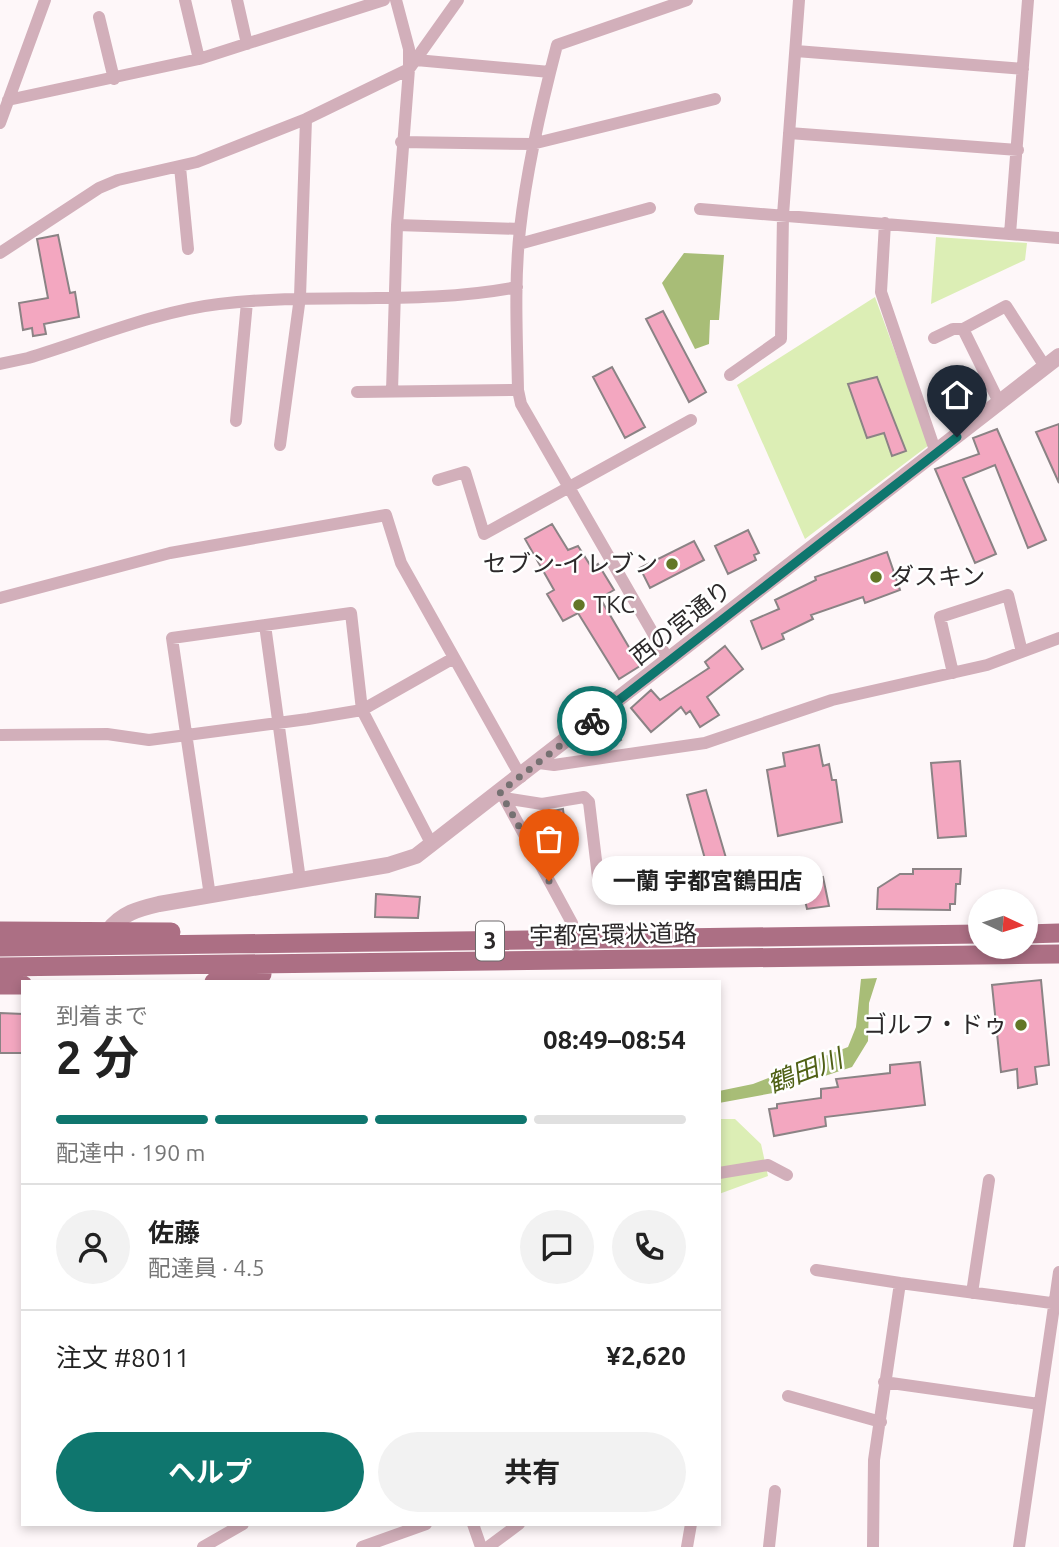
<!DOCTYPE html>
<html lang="ja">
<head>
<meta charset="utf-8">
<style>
	:root { --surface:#fff; --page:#f2f2f2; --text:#222; --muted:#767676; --line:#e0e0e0; --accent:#0f766e }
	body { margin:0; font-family:Ubuntu,"Noto Sans JP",sans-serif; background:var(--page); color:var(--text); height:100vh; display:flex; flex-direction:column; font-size:26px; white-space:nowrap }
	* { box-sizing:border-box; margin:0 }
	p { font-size:23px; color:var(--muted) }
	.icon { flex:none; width:38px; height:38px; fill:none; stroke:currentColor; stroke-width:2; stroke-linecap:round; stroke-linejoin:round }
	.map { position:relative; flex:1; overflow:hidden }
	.sheet { position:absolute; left:21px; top:980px; width:700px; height:546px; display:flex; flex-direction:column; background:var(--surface); border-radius:0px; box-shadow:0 4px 10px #0003 }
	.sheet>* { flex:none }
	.needle { width:46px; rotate:94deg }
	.tools { position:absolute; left:968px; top:889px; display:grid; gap:14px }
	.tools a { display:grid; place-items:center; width:70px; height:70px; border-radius:50%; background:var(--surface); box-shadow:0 4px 10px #0003; font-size:35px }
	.pin { position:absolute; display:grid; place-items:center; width:60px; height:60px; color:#fff; margin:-72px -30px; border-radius:50% 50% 50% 0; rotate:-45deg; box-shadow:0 0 7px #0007 }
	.pin .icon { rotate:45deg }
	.courier { position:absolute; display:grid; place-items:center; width:70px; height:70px; margin:-35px; border:5px solid #0f766e; border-radius:50%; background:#fff; color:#222; box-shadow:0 2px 9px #0007 }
	.bubble { position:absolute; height:49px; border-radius:24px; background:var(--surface); box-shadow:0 4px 10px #0003; font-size:23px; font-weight:700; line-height:49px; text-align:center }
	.summary em { font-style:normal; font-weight:700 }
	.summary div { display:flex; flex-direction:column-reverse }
	.summary { display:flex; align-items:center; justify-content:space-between; height:119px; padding:0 35px }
	h1 { font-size:46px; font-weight:700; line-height:52px }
	.bar { display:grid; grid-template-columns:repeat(4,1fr); gap:10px 7px; align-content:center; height:84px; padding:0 35px }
	.bar i { height:9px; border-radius:5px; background:var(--line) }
	.bar .active { background:var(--accent) }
	.bar p { grid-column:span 4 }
	.line { display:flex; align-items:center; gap:18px; padding:0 35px; border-top:2px solid var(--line) }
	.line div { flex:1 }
	.round { display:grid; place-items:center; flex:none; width:74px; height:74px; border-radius:37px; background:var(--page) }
	.primary-button { display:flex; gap:14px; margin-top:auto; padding:14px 35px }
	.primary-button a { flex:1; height:80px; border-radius:42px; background:var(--accent); color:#fff; font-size:28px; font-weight:700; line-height:80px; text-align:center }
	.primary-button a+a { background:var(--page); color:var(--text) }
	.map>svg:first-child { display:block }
</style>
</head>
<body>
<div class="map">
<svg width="1059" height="1547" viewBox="0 0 1059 1547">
	<rect width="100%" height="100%" fill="#fef7f9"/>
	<path fill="#dceeb5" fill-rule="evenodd" d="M 936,237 L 1027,243 L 1025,260 L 931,304 Z
		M 875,297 L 929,445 L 805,539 L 737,385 ZM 877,377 L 895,429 L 867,438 L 848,385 Z
		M 719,1119 L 735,1119 L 761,1144 L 768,1176 L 719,1194 Z"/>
	<path fill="#a8bd77" d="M 684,253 L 724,255 L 719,320 L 710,320 L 709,344 L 695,349 L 662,283 Z
		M 877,978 L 869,1003 L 868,1041 L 852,1067 L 773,1093 L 719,1103 L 719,1091 L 753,1084 L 848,1047 L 856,1027 L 861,979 Z"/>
	<path fill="#f3a7c0" stroke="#8b8385" stroke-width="2" d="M 58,235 L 70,293 L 75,292 L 79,317 L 44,324 L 46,334 L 33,336 L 32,328 L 23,330 L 19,303 L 48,298 L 37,239 Z
		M 663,311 L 706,392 L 689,402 L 646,319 Z
		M 612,367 L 645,427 L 625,438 L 593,377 Z
		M 877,377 L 906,451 L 892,456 L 884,433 L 867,438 L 848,384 Z
		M 1059,424 L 1059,483 L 1036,432 Z
		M 997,429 L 1046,540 L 1028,548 L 995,465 L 963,478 L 996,554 L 975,563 L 935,469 L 979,454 L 973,438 Z
		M 552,524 L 568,550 L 578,546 L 592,568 L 598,564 L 614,590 L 600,598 L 640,666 L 619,679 L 578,613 L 563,621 L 547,594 L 554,590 L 525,539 Z
		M 748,530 L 759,553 L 754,555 L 756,560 L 728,574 L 715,546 Z
		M 694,541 L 704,560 L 650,588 L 640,568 Z
		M 887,552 L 900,590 L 865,603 L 863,597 L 811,615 L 813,619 L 782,634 L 784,639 L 762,649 L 751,621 L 779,609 L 775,600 L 816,580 L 815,577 Z
		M 725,646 L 743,669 L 707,697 L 719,715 L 700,727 L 690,711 L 686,714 L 681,707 L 651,732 L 631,708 L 651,690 L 660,700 L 709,668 L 705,662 Z
		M 610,724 L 621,740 L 604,749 L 594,736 Z
		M 819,745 L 823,766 L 829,764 L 832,780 L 836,780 L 842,822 L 778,836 L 767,770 L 785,766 L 783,753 Z
		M 960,761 L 966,836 L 938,838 L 931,763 Z
		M 706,790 L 736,892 L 716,898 L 687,795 Z
		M 563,809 L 566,834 L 549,836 L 548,812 Z
		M 913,869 L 961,869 L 960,884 L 956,884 L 955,904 L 950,904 L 950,910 L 877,909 L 878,888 L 900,874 L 913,874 Z
		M 823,877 L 829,906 L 807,909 L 802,887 L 810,884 L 809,880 Z
		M 376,894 L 420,897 L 418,918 L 375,917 Z
		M 1041,980 L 1049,1065 L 1035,1067 L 1037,1084 L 1018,1088 L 1017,1069 L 1001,1072 L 992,985 Z
		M 0,1013 L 23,1014 L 23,1053 L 0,1053 Z
		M 920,1062 L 925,1105 L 825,1117 L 826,1126 L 774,1136 L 769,1109 L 777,1108 L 777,1104 L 821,1098 L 821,1089 L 838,1087 L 836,1079 L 890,1073 L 890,1065 Z"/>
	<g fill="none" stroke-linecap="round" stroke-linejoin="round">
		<path stroke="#d2afba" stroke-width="12" d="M 185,0 L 199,59
			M 237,0 L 247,44
			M 99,17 L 114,79
			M 796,51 L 1023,69
			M 416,60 L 550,72
			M 8,100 L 199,59 L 384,0
			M 0,123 L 45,0
			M 789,133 L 1018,150
			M 401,142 L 532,144 L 715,99
			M 180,167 L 188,249
			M 700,209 L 1059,238
			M 885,223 L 881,292 L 936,453
			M 397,225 L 520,229
			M 1010,234 L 1028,0
			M 519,244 L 650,208
			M 0,253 L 99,188 L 118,180 L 197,162 L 306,119 L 409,69 L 458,0
			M 934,338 L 953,329 L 963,329
			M 0,364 L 28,358 C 88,340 157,311 219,304 C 318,292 420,306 517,287
			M 730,375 L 781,339 L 783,215 L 799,0
			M 392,391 L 397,225 L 409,69 L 409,49 L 396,0
			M 357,392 L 518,390
			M 1000,404 L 963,329 L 1006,306 L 1046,368
			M 236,421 L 247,302
			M 280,445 L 300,297 L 306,119
			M 438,480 L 465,472 L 484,534 L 691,420
			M 0,598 L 170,553 L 386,515 L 401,563 L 521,777
			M 265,625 L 300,880
			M 669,661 L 521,404 L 518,390 C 517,337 514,282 520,229 C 527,166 541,106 557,45 L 687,0
			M 953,673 L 940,617 L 1008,595 L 1022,652
			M 0,735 L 107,734 L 149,740 L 308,719 L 362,710 L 452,659
			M 539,763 L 554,765 L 705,743 L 832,700 L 987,665 L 1059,638
			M 501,792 L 572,923 L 576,945
			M 504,798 L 542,804 L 584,797 L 589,802 L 598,877
			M 210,896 L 172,638 L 351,613 L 362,710 L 432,845
			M 719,1173 L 768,1165 L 787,1175
			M 816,1270 L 900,1283
			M 972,1293 L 989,1180
			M 884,1382 L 1039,1404
			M 788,1396 L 881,1422
			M 473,1524 L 481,1547
			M 203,1547 L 243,1524
			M 362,1547 L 426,1524
			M 488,1547 L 519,1524
			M 687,1547 L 691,1524
			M 769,1547 L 775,1491
			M 873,1547 L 874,1460 L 900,1283 L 1059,1304
			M 1019,1547 L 1059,1272"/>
		<path stroke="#d2afba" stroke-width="16" d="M 108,931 C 122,913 138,909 159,904 L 388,865 L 416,856 L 1059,356"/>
		<path stroke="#ac6f84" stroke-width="19" d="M 0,931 L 171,932
			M 1026,934 L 1059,933
			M 0,947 L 980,934
			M 0,967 L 1059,954
			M 214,982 L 262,974
			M 0,985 L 23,985"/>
	</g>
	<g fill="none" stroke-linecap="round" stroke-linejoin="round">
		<path stroke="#767172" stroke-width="7" stroke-dasharray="0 12.6" d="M 549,881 L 500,792 L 592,721"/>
		<path stroke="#0f766e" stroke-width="9" d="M 592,721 L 957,437"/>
	</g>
	<g fill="#637726" stroke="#fff" stroke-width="2.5">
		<circle cx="672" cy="564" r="7"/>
		<circle cx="876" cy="577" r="7"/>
		<circle cx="579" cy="605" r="7"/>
		<circle cx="1021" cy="1025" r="7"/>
	</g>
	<g text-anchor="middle" stroke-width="5" stroke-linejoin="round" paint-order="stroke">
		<rect fill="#fff" stroke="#6b696a" stroke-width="2" x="476" y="921.5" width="28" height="39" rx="5"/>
		<g font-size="23" font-weight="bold" fill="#2c292a">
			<text x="490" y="949">3</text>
		</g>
		<g font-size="24" fill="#2c292a" stroke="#fff" text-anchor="end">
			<text x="658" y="572">セブン-イレブン</text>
			<text x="890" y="585" text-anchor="start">ダスキン</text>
			<text x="593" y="613" text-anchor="start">TKC</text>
			<text x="1007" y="1033">ゴルフ・ドゥ</text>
		</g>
		<g font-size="24" fill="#2c292a" stroke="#fff">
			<text transform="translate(681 623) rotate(-38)" y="8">西の宮通り</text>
			<text transform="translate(613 935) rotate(-1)" y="8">宇都宮環状道路</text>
		</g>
		<g font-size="26" font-style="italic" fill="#4f6015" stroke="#fff">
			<text transform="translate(805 1071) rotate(-21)" y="9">鶴田川</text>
		</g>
	</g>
</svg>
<div class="tools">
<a><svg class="needle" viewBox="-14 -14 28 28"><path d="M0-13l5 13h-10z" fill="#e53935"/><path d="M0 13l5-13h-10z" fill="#767676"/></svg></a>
</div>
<div class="pin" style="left:549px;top:881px;background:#ea580c"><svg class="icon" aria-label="bag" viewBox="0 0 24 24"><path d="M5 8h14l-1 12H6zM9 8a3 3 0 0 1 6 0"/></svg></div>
<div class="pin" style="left:957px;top:437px;background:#1f2937"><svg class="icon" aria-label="home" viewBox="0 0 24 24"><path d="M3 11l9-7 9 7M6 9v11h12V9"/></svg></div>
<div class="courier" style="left:592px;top:721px"><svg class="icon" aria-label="bike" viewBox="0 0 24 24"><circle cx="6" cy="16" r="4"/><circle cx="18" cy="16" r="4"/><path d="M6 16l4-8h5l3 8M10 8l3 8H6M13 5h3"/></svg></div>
<div class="bubble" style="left:592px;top:856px;width:231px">一蘭 宇都宮鶴田店</div>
<section class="sheet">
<div class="summary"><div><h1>2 分</h1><p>到着まで</p></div><em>08:49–08:54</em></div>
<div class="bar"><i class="active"></i><i class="active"></i><i class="active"></i><i></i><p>配達中 · 190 m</p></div>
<div class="line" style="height:126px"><a class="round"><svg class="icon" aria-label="person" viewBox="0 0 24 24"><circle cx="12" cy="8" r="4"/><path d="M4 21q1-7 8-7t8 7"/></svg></a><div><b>佐藤</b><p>配達員 · 4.5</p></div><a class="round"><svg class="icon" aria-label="chat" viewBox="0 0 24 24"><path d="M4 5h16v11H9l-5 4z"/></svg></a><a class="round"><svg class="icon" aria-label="phone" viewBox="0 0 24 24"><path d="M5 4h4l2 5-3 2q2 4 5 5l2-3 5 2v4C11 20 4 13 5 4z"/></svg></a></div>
<div class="line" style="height:91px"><div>注文 #8011</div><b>¥2,620</b></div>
<div class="primary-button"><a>ヘルプ</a><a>共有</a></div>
</section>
</div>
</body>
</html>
